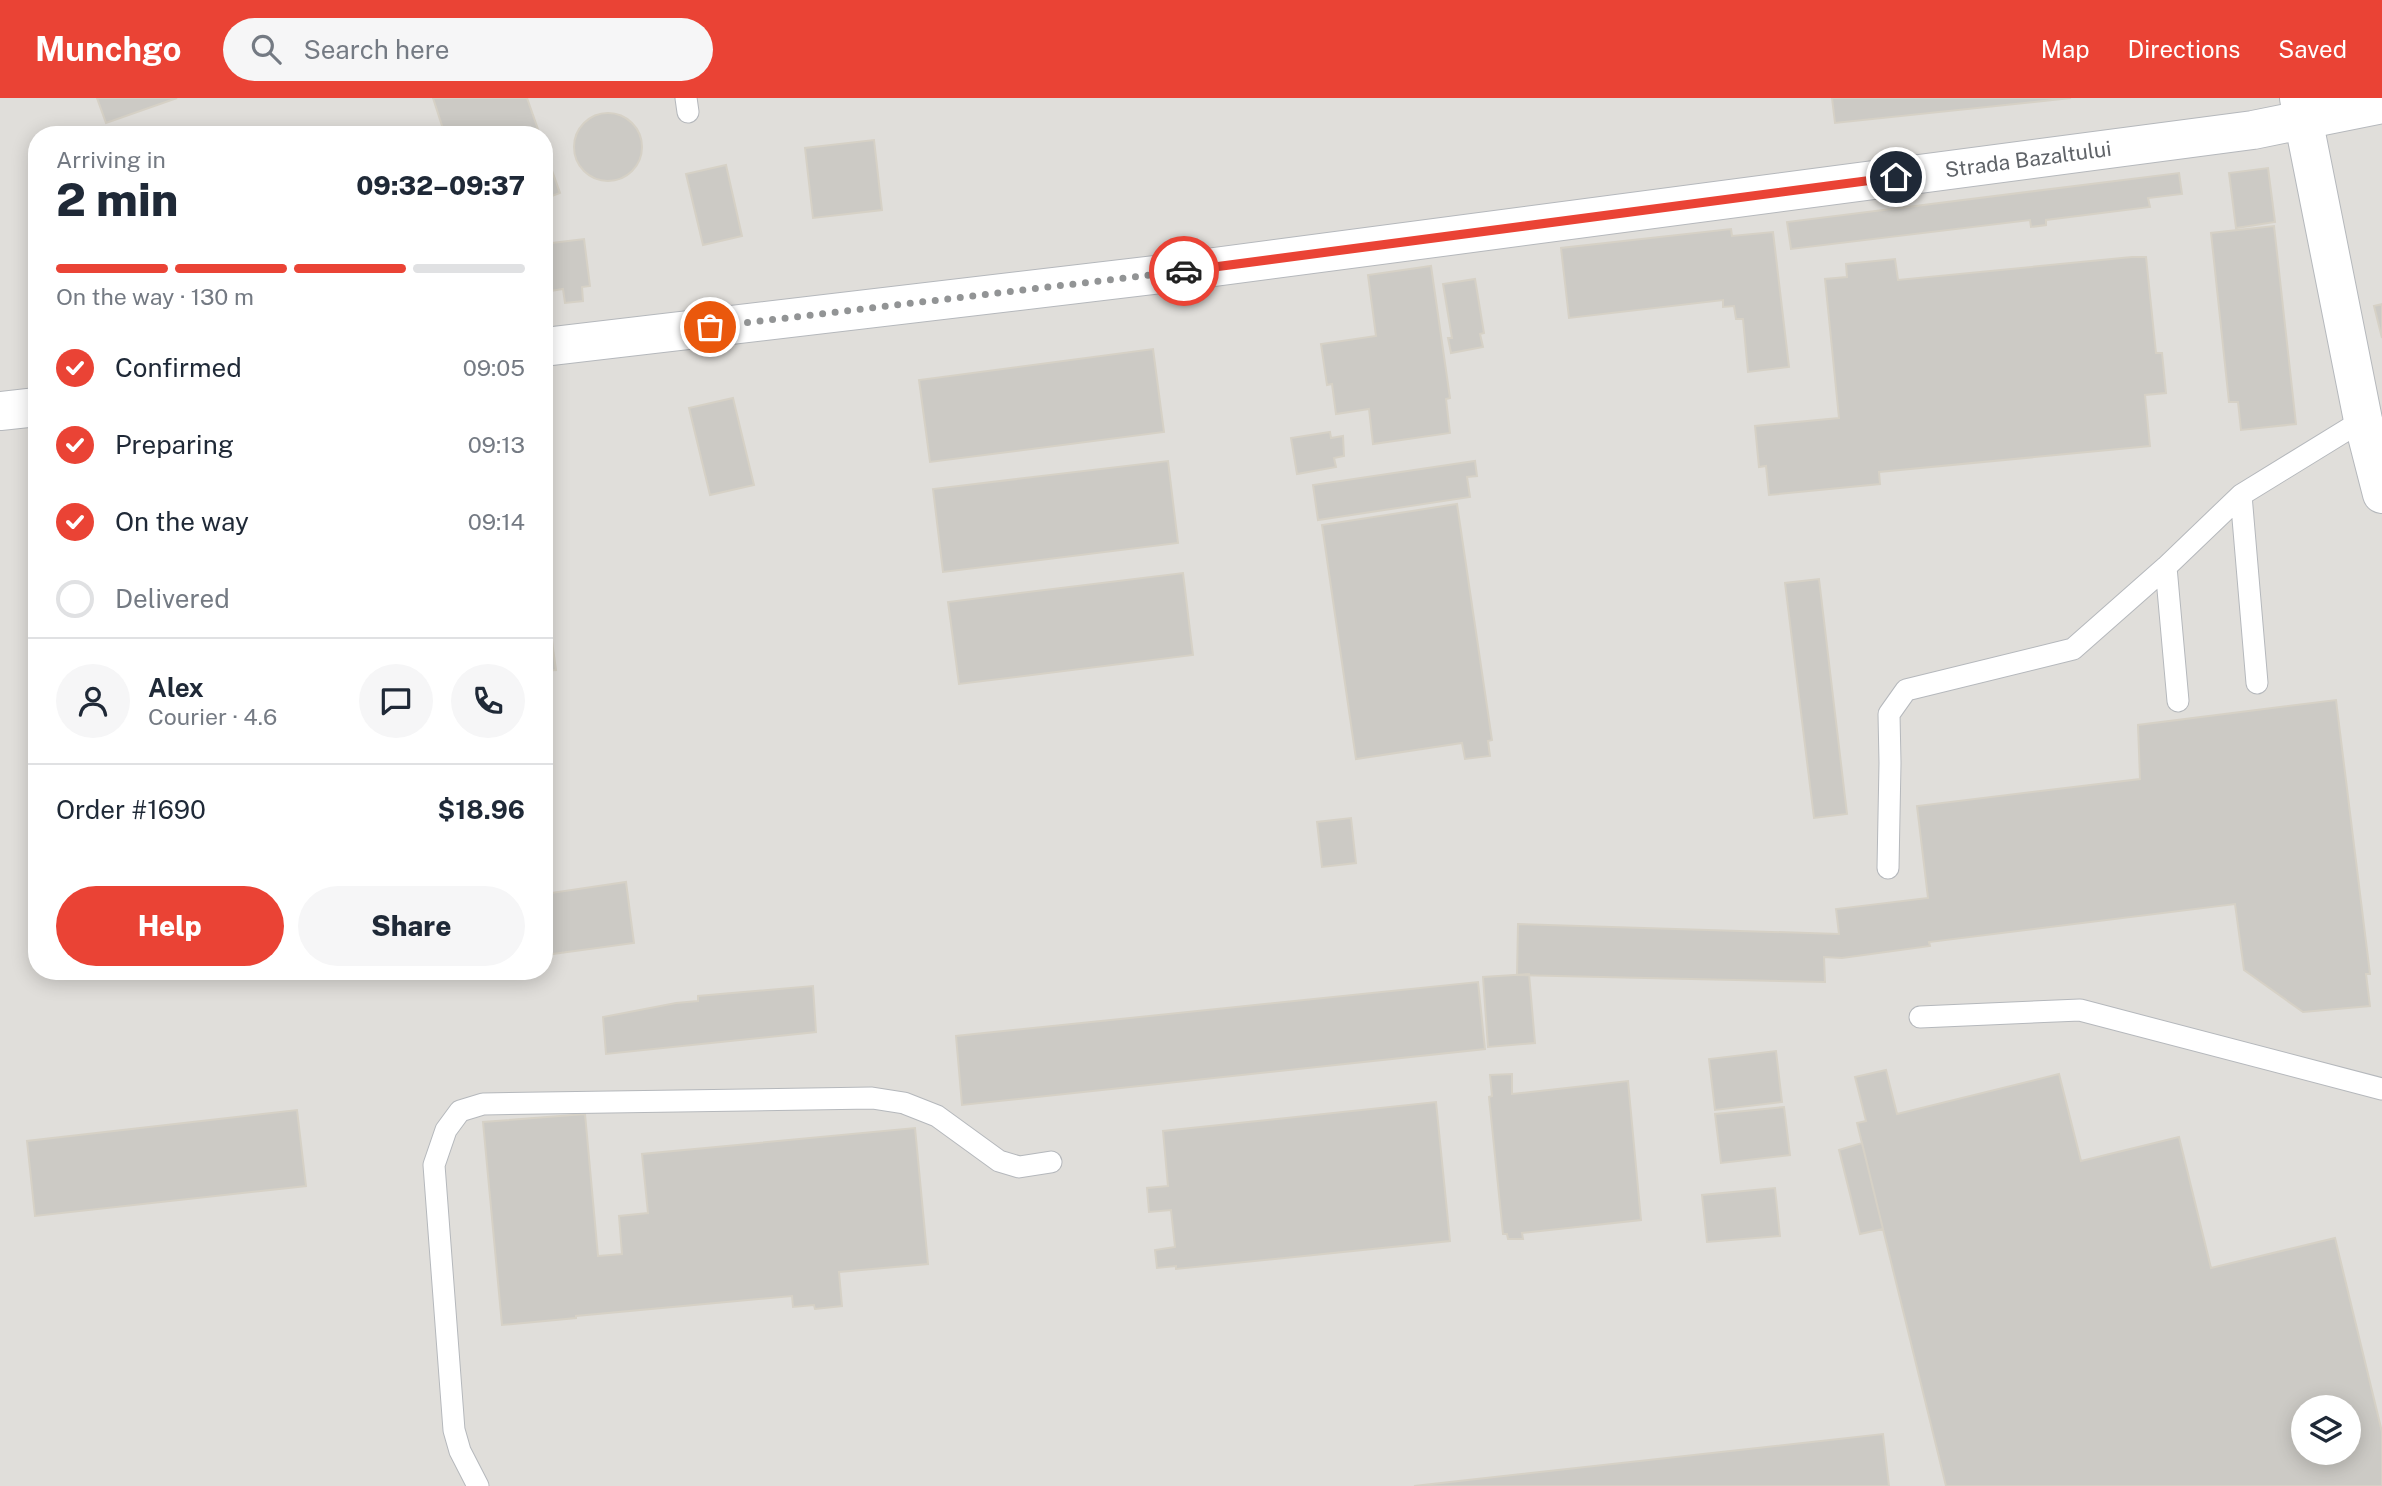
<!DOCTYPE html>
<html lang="en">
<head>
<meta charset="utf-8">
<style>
	:root { --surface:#fff; --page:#f6f6f7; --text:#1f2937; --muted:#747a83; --line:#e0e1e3; --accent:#ea4335 }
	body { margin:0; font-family:"Public Sans",sans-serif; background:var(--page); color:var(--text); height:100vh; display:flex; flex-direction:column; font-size:26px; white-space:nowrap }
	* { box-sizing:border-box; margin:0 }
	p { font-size:23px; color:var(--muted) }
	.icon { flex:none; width:38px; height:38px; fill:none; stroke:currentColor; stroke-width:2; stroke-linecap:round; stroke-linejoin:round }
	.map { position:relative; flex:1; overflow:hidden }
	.panel { position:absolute; left:28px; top:28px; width:525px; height:854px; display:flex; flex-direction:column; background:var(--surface); border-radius:28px; box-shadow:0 4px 18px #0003 }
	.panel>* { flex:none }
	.fabs { position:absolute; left:2291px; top:1297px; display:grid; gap:14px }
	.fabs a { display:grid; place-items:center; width:70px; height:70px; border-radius:50%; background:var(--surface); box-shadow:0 4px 18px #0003; font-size:35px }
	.pin { position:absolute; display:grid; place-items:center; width:60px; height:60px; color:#fff; margin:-30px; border:4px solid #fff; border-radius:50%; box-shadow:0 2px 7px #0007 }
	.courier { position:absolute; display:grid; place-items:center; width:70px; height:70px; margin:-35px; border:5px solid #ea4335; border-radius:50%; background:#fff; color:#222; box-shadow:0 2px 9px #0007 }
	.overview em { font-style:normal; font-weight:800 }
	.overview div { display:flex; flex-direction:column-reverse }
	.overview { display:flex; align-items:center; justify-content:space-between; height:119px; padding:0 28px }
	h1 { font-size:46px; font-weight:800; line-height:52px }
	.bar { display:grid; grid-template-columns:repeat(4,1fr); gap:10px 7px; align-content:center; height:84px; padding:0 28px }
	.bar i { height:9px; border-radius:5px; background:var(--line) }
	.bar .on { background:var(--accent) }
	.bar p { grid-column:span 4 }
	.line { display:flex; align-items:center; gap:18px; padding:0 28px; border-top:2px solid var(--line) }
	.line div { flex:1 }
	.round { display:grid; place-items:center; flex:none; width:74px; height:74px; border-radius:37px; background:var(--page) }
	ol { padding:0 28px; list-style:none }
	li { display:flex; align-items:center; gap:21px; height:77px }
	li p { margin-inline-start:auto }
	li .icon { padding:7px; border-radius:50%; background:var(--accent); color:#fff; stroke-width:4 }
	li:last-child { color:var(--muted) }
	li i { width:38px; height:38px; border:4px solid var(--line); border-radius:50% }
	.button { display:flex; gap:14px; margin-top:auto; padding:14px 28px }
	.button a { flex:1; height:80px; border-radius:42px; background:var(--accent); color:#fff; font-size:28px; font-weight:800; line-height:80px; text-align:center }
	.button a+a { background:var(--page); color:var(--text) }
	header { display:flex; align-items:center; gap:42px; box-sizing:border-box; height:98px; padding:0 35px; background:var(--accent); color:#fff }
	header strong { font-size:33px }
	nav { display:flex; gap:38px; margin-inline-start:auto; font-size:24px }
	.search { width:490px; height:63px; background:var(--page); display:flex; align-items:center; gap:18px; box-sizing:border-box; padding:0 24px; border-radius:38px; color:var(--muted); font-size:26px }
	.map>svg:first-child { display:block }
</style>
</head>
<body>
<header>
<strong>Munchgo</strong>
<div class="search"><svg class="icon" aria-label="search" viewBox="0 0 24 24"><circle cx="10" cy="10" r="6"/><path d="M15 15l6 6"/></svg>Search here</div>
<nav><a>Map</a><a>Directions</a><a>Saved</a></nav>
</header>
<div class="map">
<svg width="2382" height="1388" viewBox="0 0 2382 1388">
	<rect width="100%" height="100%" fill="#f1efe8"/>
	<path fill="#e0deda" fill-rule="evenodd" d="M 0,0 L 2382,0 L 2382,1388 L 0,1388 ZM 37,37 L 544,37 L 544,873 L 37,873 ZM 2303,1309 L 2348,1309 L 2348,1354 L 2303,1354 Z"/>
	<path fill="#cccac5" stroke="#d6d1c6" stroke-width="2" fill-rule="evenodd" d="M 97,0 L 177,0 L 106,25 Z
		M 433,0 L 527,0 L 540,37 L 445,37 Z
		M 1832,0 L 2071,0 L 1835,25 Z
		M574 49a34 34 0 1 1 68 0a34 34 0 1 1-68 0Z
		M 874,42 L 882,112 L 813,120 L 805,50 Z
		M 544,50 L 560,95 L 544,101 Z
		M 726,67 L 742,138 L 703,147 L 686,76 Z
		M 2268,70 L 2275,124 L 2236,130 L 2229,75 Z
		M 2179,75 L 2182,96 L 2148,100 L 2150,109 L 2046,122 L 2046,127 L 2031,129 L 2030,122 L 1791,151 L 1787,124 Z
		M 2274,128 L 2296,326 L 2241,332 L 2238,304 L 2229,304 L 2211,135 Z
		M 1731,131 L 1732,138 L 1773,134 L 1789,269 L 1748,274 L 1743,221 L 1736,221 L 1734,208 L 1723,209 L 1723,202 L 1569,220 L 1561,150 Z
		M 584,141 L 590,188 L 582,189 L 583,203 L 565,205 L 563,191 L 544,194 L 544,146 Z
		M 2132,159 L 2146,159 L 2156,255 L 2162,255 L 2166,295 L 2145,297 L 2150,348 L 1879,374 L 1880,386 L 1769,397 L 1766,368 L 1759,369 L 1755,328 L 1839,320 L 1825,181 L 1847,179 L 1846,166 L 1895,161 L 1898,182 Z
		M 1431,168 L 1450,300 L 1446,301 L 1450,335 L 1373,346 L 1369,311 L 1336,316 L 1332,286 L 1327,287 L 1321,246 L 1376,238 L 1368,177 Z
		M 1475,181 L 1484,235 L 1480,236 L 1483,249 L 1451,255 L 1448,240 L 1452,240 L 1443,186 Z
		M 2382,206 L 2382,240 L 2374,208 Z
		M 1153,251 L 1164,334 L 930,364 L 919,282 Z
		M 733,300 L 754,387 L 710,397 L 689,310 Z
		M 1330,334 L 1331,340 L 1343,338 L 1344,358 L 1334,360 L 1336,369 L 1297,376 L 1291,340 Z
		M 1168,363 L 1178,445 L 943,474 L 933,391 Z
		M 1475,363 L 1477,378 L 1467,379 L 1470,399 L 1318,422 L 1313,387 Z
		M 1457,406 L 1492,642 L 1488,643 L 1490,658 L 1465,661 L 1462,645 L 1356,661 L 1322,427 Z
		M 1183,475 L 1193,557 L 959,586 L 948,504 Z
		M 1819,481 L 1847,716 L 1814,720 L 1785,485 Z
		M 550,528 L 556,572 L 544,573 L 544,529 Z
		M 2336,602 L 2370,876 L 2366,876 L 2370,908 L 2303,914 L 2244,872 L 2235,806 L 1929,844 L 1930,848 L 1842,860 L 1824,859 L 1825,884 L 1517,877 L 1518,826 L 1839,836 L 1836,811 L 1928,800 L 1917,708 L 2140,681 L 2138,627 Z
		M 1351,720 L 1356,765 L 1322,769 L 1317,724 Z
		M 626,784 L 634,845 L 545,857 L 544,796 Z
		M 1529,876 L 1535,945 L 1488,949 L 1483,879 Z
		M 1478,884 L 1485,951 L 962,1007 L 956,938 Z
		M 813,888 L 816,934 L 606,956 L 603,919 L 676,905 L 698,903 L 698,898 Z
		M 1776,953 L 1782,1004 L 1715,1012 L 1709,961 Z
		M 1886,972 L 1897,1016 L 2059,976 L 2081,1063 L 2179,1039 L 2211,1170 L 2335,1140 L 2382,1334 L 2382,1388 L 1946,1388 L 1857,1025 L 1866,1023 L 1855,979 ZM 2303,1309 L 2348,1309 L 2348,1354 L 2303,1354 Z
		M 1512,976 L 1512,996 L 1628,983 L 1641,1122 L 1522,1135 L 1523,1141 L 1508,1141 L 1507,1136 L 1503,1136 L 1489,999 L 1492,998 L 1490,977 Z
		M 1436,1004 L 1450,1143 L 1176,1171 L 1176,1168 L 1157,1170 L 1155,1152 L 1175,1149 L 1171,1112 L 1149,1114 L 1147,1090 L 1168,1088 L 1163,1033 Z
		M 1784,1009 L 1790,1057 L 1721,1065 L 1715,1016 Z
		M 297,1012 L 306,1088 L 35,1118 L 27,1043 Z
		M 585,1016 L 598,1158 L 622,1156 L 619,1118 L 648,1115 L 642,1056 L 915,1030 L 928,1166 L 839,1174 L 842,1208 L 815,1211 L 814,1207 L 793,1209 L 792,1198 L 576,1218 L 576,1220 L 502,1227 L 483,1024 Z
		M 1862,1045 L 1883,1131 L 1860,1136 L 1839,1052 Z
		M 1775,1090 L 1780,1138 L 1707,1144 L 1702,1097 Z
		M 1883,1336 L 1889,1388 L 1414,1388 Z"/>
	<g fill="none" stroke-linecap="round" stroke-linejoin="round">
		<defs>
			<path id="lane" d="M 686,0 L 688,14
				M 2241,397 L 2257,585
				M 2166,469 L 2178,603
				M 1888,770 L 1890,665 L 1889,616 L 1906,592 L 2073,551 L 2166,469 L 2241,397 L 2363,322
				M 1920,919 L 2080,912 L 2382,991
				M 478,1388 L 460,1353 L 454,1332 L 434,1067 L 446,1032 L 460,1013 L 483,1006 L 872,1000 L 904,1005 L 937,1018 L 999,1063 L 1019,1069 L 1051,1064"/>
			<g id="street">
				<path d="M 2299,0 L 2363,322 L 2382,396"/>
				<path id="s1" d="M 544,249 L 1154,177 L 2253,32 L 2382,6"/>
				<path d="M 0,313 L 37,309"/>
			</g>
		</defs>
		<use href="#lane" stroke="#b5b8bc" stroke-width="23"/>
		<use href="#street" stroke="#b5b8bc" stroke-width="40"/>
		<use href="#lane" stroke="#fff" stroke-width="21"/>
		<use href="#street" stroke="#fff" stroke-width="38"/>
	</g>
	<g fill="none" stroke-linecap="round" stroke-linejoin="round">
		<path stroke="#929495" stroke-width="7" stroke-dasharray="0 12.6" d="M 710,229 L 1184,173"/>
		<path stroke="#ea4335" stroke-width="9" d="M 1184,173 L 1896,79"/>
	</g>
	<g text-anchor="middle" stroke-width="5" stroke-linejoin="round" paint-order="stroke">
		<g font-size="21" fill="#5f6368" stroke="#fff">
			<text dy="7" stroke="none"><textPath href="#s1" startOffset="1496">Strada Bazaltului</textPath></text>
		</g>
	</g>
</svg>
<div class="fabs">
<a><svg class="icon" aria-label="layers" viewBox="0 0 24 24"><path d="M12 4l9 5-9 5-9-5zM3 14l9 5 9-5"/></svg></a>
</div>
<div class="pin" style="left:710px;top:229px;background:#ea580c"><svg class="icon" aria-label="bag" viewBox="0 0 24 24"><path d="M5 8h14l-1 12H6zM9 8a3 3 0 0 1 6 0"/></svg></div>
<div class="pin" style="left:1896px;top:79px;background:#1f2937"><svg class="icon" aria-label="home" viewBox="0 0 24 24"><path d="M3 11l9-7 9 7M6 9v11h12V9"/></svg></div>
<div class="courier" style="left:1184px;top:173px"><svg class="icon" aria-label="car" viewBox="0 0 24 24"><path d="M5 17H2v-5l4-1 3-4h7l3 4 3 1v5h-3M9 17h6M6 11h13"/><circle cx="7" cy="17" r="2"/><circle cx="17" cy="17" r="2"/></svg></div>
<section class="panel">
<div class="overview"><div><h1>2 min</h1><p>Arriving in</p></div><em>09:32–09:37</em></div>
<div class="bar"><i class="on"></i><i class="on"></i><i class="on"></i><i></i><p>On the way · 130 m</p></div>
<ol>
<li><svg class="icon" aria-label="check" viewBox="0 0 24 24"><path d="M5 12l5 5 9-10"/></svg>Confirmed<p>09:05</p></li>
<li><svg class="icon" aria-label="check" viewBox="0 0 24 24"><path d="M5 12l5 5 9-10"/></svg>Preparing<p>09:13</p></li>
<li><svg class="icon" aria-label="check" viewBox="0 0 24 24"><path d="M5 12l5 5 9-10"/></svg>On the way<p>09:14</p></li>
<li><i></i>Delivered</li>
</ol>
<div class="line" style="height:126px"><a class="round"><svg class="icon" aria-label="person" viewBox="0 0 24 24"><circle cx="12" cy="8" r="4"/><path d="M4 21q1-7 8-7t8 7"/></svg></a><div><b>Alex</b><p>Courier · 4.6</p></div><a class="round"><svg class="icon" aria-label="chat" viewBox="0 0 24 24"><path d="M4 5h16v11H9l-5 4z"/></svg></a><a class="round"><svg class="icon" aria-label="phone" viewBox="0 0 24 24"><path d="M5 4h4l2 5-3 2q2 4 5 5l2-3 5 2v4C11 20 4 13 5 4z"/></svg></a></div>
<div class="line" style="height:91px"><div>Order #1690</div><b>$18.96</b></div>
<div class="button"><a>Help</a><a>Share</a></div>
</section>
</div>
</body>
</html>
